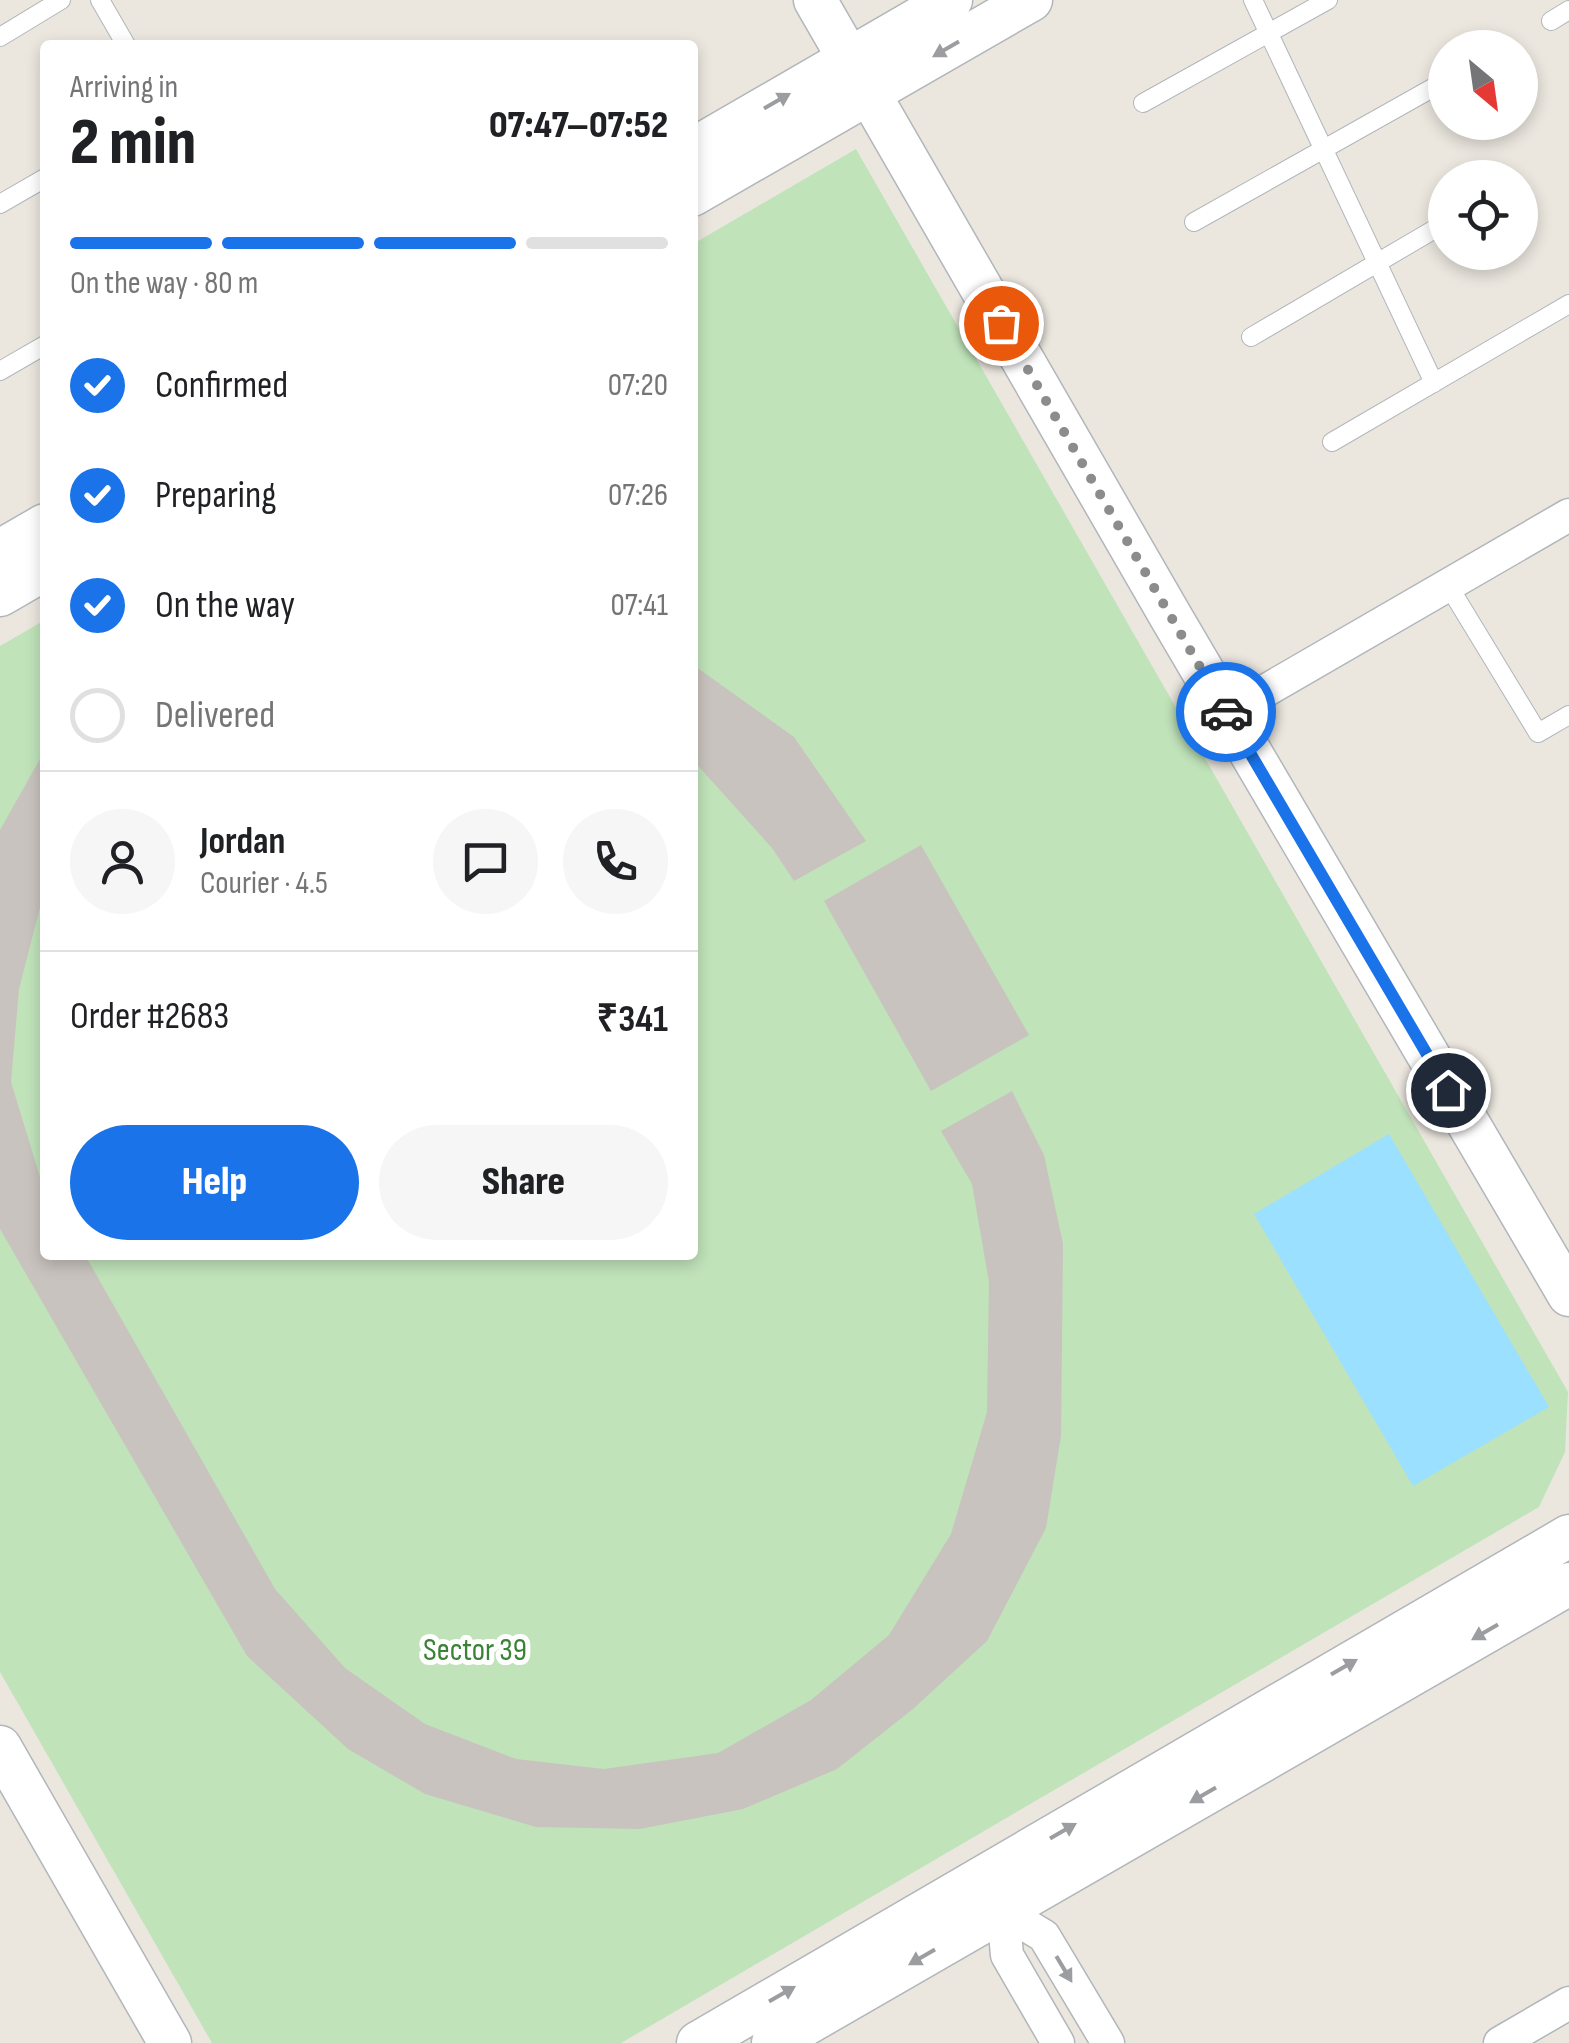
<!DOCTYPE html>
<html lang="en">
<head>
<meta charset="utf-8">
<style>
	:root { --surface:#fff; --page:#f6f6f6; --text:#202124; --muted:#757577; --line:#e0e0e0; --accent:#1a73e8 }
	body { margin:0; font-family:"Sofia Sans Condensed",sans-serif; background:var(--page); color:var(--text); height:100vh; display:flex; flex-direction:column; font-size:38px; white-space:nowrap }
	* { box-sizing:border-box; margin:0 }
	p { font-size:32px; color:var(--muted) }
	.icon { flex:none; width:55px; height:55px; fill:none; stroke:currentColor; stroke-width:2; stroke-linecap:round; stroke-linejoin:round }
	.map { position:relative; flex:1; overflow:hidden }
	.panel { position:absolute; left:40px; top:40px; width:658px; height:1220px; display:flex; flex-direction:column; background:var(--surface); border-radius:10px; box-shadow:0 5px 15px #0003 }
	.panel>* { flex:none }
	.needle { width:65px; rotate:151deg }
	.buttons { position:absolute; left:1428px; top:30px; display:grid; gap:20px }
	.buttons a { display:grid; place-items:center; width:110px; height:110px; border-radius:50%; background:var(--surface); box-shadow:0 5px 15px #0003; font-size:50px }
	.pin { position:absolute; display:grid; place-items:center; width:85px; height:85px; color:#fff; margin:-42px; border:5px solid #fff; border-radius:50%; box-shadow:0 2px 10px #0007 }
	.courier { position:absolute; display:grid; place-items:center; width:100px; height:100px; margin:-50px; border:8px solid #1a73e8; border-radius:50%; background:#fff; color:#222; box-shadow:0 2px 12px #0007 }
	.headline em { font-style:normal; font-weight:800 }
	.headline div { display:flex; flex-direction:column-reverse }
	.headline { display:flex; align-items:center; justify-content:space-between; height:170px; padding:0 30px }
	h1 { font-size:65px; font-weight:800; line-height:75px }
	.bar { display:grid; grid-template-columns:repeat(4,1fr); gap:15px 10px; align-content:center; height:120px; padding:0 30px }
	.bar i { height:12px; border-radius:8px; background:var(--line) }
	.bar .selected { background:var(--accent) }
	.bar p { grid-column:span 4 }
	.line { display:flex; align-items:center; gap:25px; padding:0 30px; border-top:2px solid var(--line) }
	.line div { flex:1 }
	.round { display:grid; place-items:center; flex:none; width:105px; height:105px; border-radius:52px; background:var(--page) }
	ol { padding:0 30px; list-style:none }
	li { display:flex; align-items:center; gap:30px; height:110px }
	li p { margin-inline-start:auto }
	li .icon { padding:10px; border-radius:50%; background:var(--accent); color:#fff; stroke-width:4 }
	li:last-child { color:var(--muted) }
	li i { width:55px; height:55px; border:5px solid var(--line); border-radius:50% }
	.button { display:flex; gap:20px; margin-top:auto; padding:20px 30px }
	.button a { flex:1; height:115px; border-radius:60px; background:var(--accent); color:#fff; font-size:40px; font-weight:800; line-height:115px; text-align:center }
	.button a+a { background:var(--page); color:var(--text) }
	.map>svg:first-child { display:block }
</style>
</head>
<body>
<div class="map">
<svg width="1569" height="2043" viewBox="0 0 1569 2043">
	<rect width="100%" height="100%" fill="#ebe7df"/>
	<path fill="#c0e3ba" d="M 856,149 L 1568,1392 L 1565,1452 L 1539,1507 L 621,2043 L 212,2043 L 0,1672 L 0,646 L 45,620 L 45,1255 L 692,1255 L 693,244 Z"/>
	<path fill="#9be0fe" d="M 1389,1134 L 1549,1407 L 1413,1486 L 1254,1214 Z"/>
	<path fill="#c8c3be" d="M 692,664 L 794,737 L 866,841 L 794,881 L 772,848 L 692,759 Z
		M 45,750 L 45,888 L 19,989 L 11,1082 L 40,1177 L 45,1185 L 45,1255 L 85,1255 L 275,1589 L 345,1668 L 425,1724 L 516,1759 L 604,1769 L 718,1753 L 811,1700 L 889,1635 L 951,1534 L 987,1412 L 989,1282 L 972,1184 L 941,1131 L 1012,1091 L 1044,1155 L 1063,1244 L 1061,1436 L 1046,1528 L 987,1641 L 913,1709 L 837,1769 L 743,1809 L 640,1829 L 536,1827 L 425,1794 L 348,1749 L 247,1656 L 0,1229 L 0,830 Z
		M 921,845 L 1029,1035 L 931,1091 L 824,901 Z"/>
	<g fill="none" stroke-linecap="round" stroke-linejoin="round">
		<defs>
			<path id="service" d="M 100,0 L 126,45
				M 1253,0 L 1434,383
				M 1551,21 L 1569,10
				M 0,37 L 61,0
				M 1143,103 L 1328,0
				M 0,204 L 45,178
				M 1194,222 L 1436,86
				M 1251,337 L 1445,223
				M 0,371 L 45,345
				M 1332,442 L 1569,304
				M 1448,585 L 1538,733 L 1569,715"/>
			<path id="minor" d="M 1227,713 L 1569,515
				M 1003,1911 L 1044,1936 L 1108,2043
				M 1003,1911 L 1007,1955 L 1058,2043
				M 1500,2043 L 1569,2003"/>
			<path id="tertiary" d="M 815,0 L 1171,617 L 1569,1295
				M 692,150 L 951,0
				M 692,195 L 1031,0
				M 0,551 L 45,525
				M 0,595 L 45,569
				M 0,1747 L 170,2043
				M 698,2043 L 1569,1536
				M 773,2043 L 1569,1584"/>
		</defs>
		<use href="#service" stroke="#b2b6ba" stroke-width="20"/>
		<use href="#minor" stroke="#b2b6ba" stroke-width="35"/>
		<use href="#tertiary" stroke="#b2b6ba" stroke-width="45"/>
		<use href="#service" stroke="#fff" stroke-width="18"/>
		<use href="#minor" stroke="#fff" stroke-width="32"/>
		<use href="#tertiary" stroke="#fff" stroke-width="42"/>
	</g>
	<defs><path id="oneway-solid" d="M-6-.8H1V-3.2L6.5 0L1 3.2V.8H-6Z" transform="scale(2.5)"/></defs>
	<g fill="#9b9da0">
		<use href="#oneway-solid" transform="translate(946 49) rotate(150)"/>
		<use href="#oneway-solid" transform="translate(777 101) rotate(-30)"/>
		<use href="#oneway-solid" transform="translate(1485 1632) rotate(150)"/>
		<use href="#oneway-solid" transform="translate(1344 1667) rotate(-30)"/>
		<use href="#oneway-solid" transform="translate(1203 1795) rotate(150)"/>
		<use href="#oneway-solid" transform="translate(1063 1831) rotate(-30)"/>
		<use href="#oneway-solid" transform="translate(922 1957) rotate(150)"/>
		<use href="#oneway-solid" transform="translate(1064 1969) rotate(59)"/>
		<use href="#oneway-solid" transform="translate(782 1994) rotate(-30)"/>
	</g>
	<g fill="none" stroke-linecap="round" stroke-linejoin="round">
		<path stroke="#8b8d8c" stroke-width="10" stroke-dasharray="0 18" d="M 1001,323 L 1226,712"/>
		<path stroke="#1a73e8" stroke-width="12" d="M 1226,712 L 1448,1090"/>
	</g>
	<g text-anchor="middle" stroke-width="10" stroke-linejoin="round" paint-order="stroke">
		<g font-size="32" fill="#3a8334" stroke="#fff">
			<text x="475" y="1660">Sector 39</text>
		</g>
	</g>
</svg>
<div class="buttons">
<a><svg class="needle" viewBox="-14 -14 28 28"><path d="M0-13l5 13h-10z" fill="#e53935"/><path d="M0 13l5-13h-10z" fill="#757577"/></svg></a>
<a><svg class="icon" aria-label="locate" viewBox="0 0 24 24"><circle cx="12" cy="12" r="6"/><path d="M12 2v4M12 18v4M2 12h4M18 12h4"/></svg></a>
</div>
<div class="pin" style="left:1001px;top:323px;background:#ea580c"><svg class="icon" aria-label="bag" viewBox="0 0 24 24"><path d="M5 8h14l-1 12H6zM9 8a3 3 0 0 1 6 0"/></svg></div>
<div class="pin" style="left:1448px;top:1090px;background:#1f2937"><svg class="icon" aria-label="home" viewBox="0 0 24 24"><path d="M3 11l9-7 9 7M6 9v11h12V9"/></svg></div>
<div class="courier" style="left:1226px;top:712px"><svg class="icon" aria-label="car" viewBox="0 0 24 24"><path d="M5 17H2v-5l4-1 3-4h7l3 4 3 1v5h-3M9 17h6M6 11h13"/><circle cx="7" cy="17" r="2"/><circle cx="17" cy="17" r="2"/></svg></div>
<section class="panel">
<div class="headline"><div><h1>2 min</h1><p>Arriving in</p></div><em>07:47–07:52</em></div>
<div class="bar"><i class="selected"></i><i class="selected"></i><i class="selected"></i><i></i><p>On the way · 80 m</p></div>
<ol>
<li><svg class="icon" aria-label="check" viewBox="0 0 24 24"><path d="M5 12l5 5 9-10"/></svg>Confirmed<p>07:20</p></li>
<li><svg class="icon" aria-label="check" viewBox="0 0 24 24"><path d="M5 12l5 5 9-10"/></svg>Preparing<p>07:26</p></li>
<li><svg class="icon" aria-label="check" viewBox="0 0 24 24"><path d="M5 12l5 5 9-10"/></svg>On the way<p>07:41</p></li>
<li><i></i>Delivered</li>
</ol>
<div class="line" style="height:180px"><a class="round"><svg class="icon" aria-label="person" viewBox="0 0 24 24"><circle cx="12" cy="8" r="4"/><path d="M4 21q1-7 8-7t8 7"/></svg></a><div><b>Jordan</b><p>Courier · 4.5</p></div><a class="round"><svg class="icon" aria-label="chat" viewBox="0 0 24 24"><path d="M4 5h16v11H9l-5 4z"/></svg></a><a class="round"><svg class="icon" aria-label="phone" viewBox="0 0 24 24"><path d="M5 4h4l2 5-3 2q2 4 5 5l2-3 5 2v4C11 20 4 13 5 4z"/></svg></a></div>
<div class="line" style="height:130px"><div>Order #2683</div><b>₹341</b></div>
<div class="button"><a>Help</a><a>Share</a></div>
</section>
</div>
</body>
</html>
